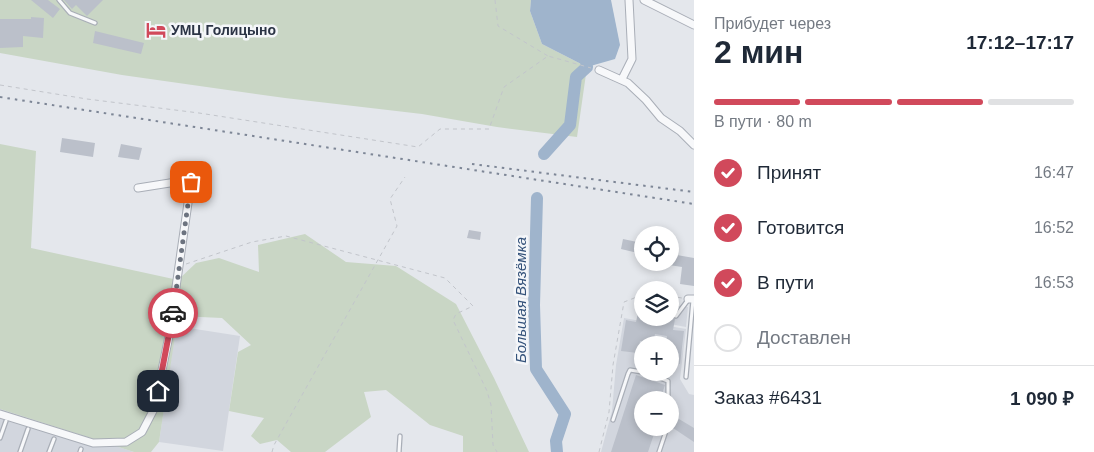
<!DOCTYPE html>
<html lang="ru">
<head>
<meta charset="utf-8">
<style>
	:root { --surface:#fff; --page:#f6f6f7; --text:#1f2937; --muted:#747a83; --line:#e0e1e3; --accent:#d1495b }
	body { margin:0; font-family:Arial,sans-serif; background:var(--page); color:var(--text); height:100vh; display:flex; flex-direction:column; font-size:19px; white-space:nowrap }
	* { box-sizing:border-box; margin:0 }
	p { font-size:16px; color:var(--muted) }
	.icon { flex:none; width:28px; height:28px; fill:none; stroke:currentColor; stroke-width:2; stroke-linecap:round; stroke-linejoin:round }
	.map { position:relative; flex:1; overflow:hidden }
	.sheet { display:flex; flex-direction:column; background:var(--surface); width:400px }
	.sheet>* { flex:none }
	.controls { position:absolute; left:634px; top:226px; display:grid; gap:10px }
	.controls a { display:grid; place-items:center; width:45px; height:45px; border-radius:50%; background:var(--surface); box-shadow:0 2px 8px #0003; font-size:25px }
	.pin { position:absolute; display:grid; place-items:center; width:42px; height:42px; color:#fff; margin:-21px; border-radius:10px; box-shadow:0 2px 8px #0006 }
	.courier { position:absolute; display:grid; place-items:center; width:50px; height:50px; margin:-25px; border:4px solid #d1495b; border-radius:50%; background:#fff; color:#222; box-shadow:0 1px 6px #0007 }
	.summary em { font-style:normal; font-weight:700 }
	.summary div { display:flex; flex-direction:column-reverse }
	.summary { display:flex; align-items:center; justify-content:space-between; height:85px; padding:0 20px }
	h1 { font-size:32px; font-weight:700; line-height:38px }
	.bar { display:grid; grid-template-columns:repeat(4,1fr); gap:8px 5px; align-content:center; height:60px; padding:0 20px }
	.bar i { height:6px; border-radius:4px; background:var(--line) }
	.bar .on { background:var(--accent) }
	.bar p { grid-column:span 4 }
	.line { display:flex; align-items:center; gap:12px; padding:0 20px; border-top:1px solid var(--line) }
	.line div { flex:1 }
	ol { padding:0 20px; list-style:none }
	li { display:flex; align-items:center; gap:15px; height:55px }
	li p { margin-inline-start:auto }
	li .icon { padding:5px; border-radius:50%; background:var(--accent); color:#fff; stroke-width:4 }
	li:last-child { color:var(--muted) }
	li i { width:28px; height:28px; border:2px solid var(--line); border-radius:50% }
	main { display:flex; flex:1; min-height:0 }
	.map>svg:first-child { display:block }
</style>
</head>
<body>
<main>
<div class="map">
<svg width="694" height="452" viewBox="0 0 694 452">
	<rect width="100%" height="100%" fill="#e4e7ec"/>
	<path fill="#d2d6de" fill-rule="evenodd" d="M 642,300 L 642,318 L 670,318 L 670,301 L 678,302 L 678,306 L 688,307 L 686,327 L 637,318 L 641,301 Z
		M 624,318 L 686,329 L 680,379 L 689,394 L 694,395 L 694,452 L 601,452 L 612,411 L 616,365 ZM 642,345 L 670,345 L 670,372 L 642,372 ZM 642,400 L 670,400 L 670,428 L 642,428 Z
		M 176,326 L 240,336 L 223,451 L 159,442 Z
		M 0,409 L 134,452 L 0,452 Z"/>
	<path fill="#c9d6c5" d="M 0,0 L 531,0 L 530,11 L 542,44 L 587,67 L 577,137 L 497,127 L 422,114 L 285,98 L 122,75 L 0,53 Z
		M 0,144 L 36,151 L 31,248 L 178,280 L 196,263 L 219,258 L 259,272 L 258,245 L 305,234 L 346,262 L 396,266 L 456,304 L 494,378 L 529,452 L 463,452 L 463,436 L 430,425 L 386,390 L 364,392 L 371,417 L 325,452 L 291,452 L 277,440 L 260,444 L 251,436 L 264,418 L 229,411 L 238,352 L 251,345 L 222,318 L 178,316 L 159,442 L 151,452 L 134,452 L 0,409 Z"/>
	<path fill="#9fb4cc" d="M 531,0 L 611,0 L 620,45 L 615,59 L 587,67 L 542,44 L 530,11 Z"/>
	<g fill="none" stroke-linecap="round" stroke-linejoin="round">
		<path stroke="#9fb4cc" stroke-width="12" d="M 544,154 L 570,125 L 576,77 L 587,67 L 584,49
			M 537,198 L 534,305 L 536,369 L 565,414 L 556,441 L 557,452"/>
	</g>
	<path fill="#bbc0ca" d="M 31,0 L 48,0 L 60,9 L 53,18 Z
		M 64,0 L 103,0 L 87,16 L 76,5 L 72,9 Z
		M 31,17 L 44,18 L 43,38 L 23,36 L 23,47 L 0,48 L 0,19 L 31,19 Z
		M 95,31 L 144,43 L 141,54 L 93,43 Z
		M 62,138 L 95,143 L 93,157 L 60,152 Z
		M 121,144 L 142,148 L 139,160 L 118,157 Z
		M 469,230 L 481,232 L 480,240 L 467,238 Z
		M 623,239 L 642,243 L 642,254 L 621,249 Z
		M 671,254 L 694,258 L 694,286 L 680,284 L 682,267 L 669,265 Z
		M 640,304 L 642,304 L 642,318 L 675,319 L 673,330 L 684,331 L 680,364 L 670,362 L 670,345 L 666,345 L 667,336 L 655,334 L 653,343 L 640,341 L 638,353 L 621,351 L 626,320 L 636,322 Z
		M 636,375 L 665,385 L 660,400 L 642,400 L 642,428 L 656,428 L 648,452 L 611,452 Z
		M 679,419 L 694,428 L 694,442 L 673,428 Z"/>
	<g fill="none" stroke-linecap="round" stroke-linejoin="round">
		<defs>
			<path id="service" d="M 59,0 L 70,13 L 95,23
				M 670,315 L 676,316 L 688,300
				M 643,372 L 668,381 L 668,400
				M 686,377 L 693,300
				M 613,420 L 628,374 L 630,370 L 642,372
				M 0,438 L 6,421
				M 20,452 L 28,429
				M 49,452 L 54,439
				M 80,452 L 81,449
				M 399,452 L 400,436
				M 659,452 L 667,428"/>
			<path id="minor" d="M 644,0 L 694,25
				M 599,70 L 628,83 L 646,100 L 661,118 L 680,131 L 694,145
				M 622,79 L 632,59 L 629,0
				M 688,299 L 694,299
				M 0,414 L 93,443 L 126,442 L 142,432 L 154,409 L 169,336 L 191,182 L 176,182 L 138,188"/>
		</defs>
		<use href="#service" stroke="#a9aeb7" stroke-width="5.5"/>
		<use href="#minor" stroke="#a9aeb7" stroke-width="9"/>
		<path stroke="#c2c5cb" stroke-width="1" stroke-dasharray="4 4" stroke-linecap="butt" d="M 495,0 L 498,26 L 548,56
			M 0,85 L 87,99 L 199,113 L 418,147 L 440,129 L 489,129 L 504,87 L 548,56 L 591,68
			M 186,264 L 252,242 L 286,236 L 445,278 L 473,306 L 456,314 L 453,320 L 487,391 L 491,405 L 493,445 L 497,452
			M 670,296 L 682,298
			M 272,452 L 274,445 L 397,226 L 390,199 L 405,177
			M 599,452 L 609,412 L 613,365 L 624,302 L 642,295"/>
		<use href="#service" stroke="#f7f8fa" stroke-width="3"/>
		<use href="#minor" stroke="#f7f8fa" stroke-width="7"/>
		<path stroke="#7d8696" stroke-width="2" stroke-dasharray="2.5 5" stroke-linecap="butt" d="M 0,97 L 694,204
			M 472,164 L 694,192"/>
	</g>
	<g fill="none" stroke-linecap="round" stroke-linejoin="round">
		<path stroke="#6c737f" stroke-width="5" stroke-dasharray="0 9" d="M 173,313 L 191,182"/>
		<path stroke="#d1495b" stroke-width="6" d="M 158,391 L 173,313"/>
	</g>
	<defs>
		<symbol id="hotel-bare" viewBox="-9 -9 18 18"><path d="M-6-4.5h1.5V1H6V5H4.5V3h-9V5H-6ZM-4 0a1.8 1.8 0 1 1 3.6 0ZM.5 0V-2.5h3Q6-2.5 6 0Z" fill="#d1495b" stroke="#f4f6f9" stroke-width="2.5" paint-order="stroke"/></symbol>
	</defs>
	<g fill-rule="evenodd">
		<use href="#hotel-bare" x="142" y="16" width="28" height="28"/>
	</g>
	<g text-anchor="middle" stroke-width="5" stroke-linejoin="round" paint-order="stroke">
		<g font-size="14" font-weight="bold" fill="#2b3445" stroke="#f4f6f9" text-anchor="start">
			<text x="171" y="35">УМЦ Голицыно</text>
		</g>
		<g font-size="15" font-style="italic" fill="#34527a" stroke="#f4f6f9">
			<text transform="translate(521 300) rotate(-90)" y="5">Большая Вязёмка</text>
		</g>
	</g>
</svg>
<div class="controls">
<a><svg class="icon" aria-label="locate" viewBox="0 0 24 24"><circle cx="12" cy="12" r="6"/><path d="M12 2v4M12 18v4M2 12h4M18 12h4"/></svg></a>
<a><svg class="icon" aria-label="layers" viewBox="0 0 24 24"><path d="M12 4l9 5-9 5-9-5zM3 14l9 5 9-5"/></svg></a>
<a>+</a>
<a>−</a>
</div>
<div class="pin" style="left:191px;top:182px;background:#ea580c"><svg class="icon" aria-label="bag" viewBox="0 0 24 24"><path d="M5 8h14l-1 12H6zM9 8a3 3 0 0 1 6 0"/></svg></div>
<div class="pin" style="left:158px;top:391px;background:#1f2937"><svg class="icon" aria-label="home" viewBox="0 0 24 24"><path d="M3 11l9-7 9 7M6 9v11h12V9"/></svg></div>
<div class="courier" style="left:173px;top:313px"><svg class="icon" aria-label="car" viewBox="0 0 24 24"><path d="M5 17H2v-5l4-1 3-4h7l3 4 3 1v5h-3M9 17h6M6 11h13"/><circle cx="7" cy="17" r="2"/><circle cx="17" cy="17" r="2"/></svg></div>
</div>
<section class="sheet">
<div class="summary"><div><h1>2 мин</h1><p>Прибудет через</p></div><em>17:12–17:17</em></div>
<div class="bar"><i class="on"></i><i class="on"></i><i class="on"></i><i></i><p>В пути · 80 m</p></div>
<ol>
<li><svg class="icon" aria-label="check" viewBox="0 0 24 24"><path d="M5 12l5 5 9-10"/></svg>Принят<p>16:47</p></li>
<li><svg class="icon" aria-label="check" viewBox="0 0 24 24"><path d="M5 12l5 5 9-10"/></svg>Готовится<p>16:52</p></li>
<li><svg class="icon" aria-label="check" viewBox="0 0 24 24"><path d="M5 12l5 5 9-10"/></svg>В пути<p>16:53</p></li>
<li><i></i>Доставлен</li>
</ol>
<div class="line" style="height:65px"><div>Заказ #6431</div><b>1 090 ₽</b></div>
</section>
</main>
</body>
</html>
